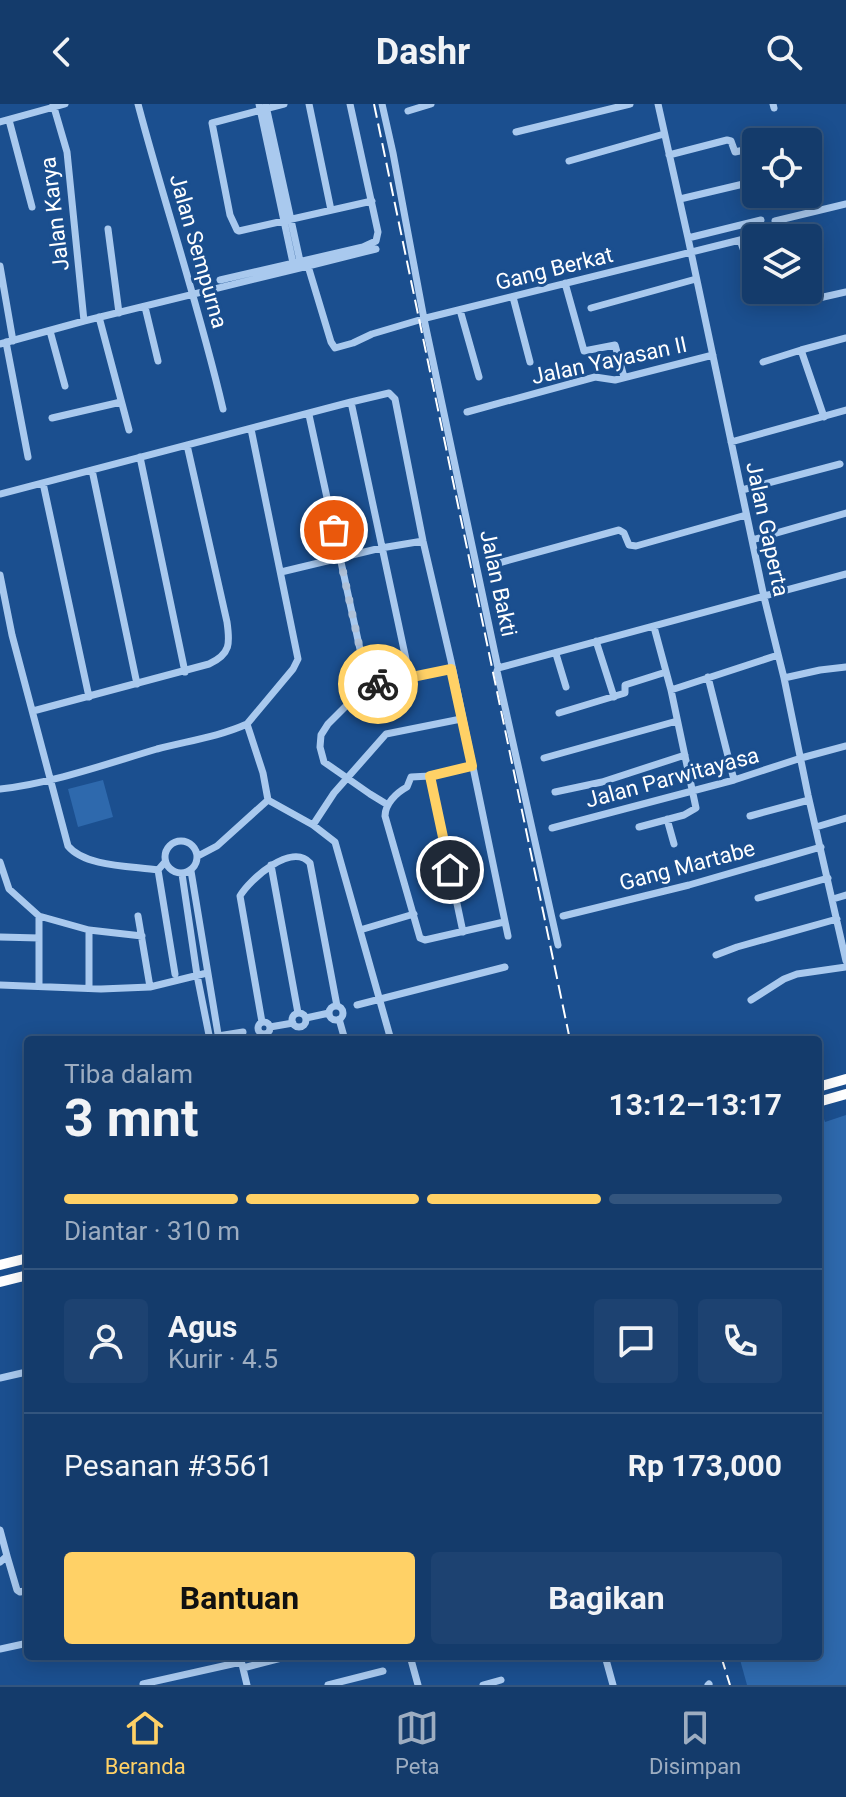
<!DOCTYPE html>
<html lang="id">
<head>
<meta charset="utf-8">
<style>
	:root { --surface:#143b6b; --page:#1d4271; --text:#f1f3f6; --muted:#9dadc1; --line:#33557e; --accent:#ffd166 }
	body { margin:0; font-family:Roboto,sans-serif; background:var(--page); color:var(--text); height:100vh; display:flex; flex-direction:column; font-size:30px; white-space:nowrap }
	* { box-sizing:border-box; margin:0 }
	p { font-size:26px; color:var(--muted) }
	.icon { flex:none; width:44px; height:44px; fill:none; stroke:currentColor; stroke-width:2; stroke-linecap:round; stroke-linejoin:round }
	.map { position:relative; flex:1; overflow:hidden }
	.drawer { position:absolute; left:24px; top:932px; width:798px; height:624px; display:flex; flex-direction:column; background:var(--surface); border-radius:8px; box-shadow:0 4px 20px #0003,0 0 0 2px var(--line) }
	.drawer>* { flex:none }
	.tools { position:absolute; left:742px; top:24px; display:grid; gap:16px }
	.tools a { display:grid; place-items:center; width:80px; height:80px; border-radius:8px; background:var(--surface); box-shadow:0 4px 20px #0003,0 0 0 2px var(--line); font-size:40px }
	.pin { position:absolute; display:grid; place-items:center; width:68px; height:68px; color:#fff; margin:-34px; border:4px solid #fff; border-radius:50%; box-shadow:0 2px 8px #0007 }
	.courier { position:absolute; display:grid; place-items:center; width:80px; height:80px; margin:-40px; border:6px solid #ffd166; border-radius:50%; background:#fff; color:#222; box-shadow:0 2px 10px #0007 }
	.head em { font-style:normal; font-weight:700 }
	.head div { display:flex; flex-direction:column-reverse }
	.head { display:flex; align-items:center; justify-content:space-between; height:136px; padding:0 40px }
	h1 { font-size:52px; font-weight:700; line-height:60px }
	.bar { display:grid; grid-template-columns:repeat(4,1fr); gap:12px 8px; align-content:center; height:96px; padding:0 40px }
	.bar i { height:10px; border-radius:6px; background:var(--line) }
	.bar .current { background:var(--accent) }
	.bar p { grid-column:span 4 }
	.line { display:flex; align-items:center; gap:20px; padding:0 40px; border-top:2px solid var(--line) }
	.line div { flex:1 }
	.round { display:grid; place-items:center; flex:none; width:84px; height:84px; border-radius:8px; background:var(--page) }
	.action { display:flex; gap:16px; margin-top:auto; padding:16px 40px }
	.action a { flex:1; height:92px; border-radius:8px; background:var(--accent); color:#111; font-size:32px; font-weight:700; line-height:92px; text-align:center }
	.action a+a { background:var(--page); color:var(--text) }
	header { display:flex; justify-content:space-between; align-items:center; height:104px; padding:0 40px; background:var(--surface); font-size:36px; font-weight:700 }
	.tab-bar { display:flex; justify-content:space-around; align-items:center; height:112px; border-top:2px solid var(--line); background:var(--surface); font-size:22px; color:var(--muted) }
	.tab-bar a { display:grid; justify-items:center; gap:4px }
	.tab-bar .current { color:var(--accent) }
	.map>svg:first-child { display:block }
</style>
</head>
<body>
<header><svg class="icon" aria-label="back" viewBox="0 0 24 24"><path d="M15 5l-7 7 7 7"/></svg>Dashr<svg class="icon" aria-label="search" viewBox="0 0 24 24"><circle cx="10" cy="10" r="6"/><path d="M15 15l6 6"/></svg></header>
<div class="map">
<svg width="846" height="1581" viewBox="0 0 846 1581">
	<rect width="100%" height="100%" fill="#1b4f8f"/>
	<path fill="#2e69ad" d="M 103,676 L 113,713 L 78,723 L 68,685 Z
		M 822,1009 L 825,1018 L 846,1011 L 846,1581 L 747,1581 L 739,1552 L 818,1552 L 818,1010 Z"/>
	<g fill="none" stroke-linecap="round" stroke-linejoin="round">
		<path stroke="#a9c9ee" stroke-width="7" d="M 53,0 L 67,48 L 84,217
			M 138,0 C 165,102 199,202 223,305
			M 259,0 L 293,159
			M 284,0 L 212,19 L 230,111 L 237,126 L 239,127 L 372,97
			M 309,0 L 331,106
			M 382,0 L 393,49 L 424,215 L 498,564 L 497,567 L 558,841
			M 658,0 L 688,134 L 764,493 L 784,574 L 808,691 L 846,857
			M 773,0 L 774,4
			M 266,2 L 300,157
			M 408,7 L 431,0
			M 9,16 L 32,103
			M 0,18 L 65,0
			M 516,28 L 630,0
			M 669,51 L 727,36 L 731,37 L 735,48 L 744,46
			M 569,57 L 664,30
			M 680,95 L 756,77
			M 775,117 L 846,100
			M 108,125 L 119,209
			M 688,134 L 761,116
			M 740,136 L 745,150 L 756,147
			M 0,162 L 13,237
			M 308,162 L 376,145
			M 220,176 L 363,143 L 376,137 L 378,128 L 350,0
			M 565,179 L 584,247 L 615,241 L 624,273
			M 513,193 L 530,258
			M 819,194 L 846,188
			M 145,203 L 158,257
			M 591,204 L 696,175
			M 460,206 L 479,273
			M 99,213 L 129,326
			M 50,227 L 65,282
			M 6,238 L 28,353
			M 0,240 L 84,217 L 308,162 L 331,238 L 335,244 L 353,239 L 372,230 L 426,214 L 760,131
			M 763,258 L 801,246
			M 351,298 L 410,574
			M 467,308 L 595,273 L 615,276 L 713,251
			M 309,311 L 368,582
			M 824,313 L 801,246 L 846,234
			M 52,314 L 121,298
			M 731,338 L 846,306
			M 140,353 L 185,568
			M 92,366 L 137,580
			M 43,379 L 89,593
			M 742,386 L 840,360
			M 0,390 L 351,298 L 389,289 L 395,295 L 423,437 L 451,557 L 508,832
			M 752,436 L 846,409
			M 495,460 L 619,426 L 624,429 L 629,441 L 636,442 L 746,411
			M 281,468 L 381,444 L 423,437
			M 0,471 L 12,531 L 68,742 C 85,763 132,762 158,766 L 165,758
			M 596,537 L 614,593
			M 556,550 L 566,583
			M 498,564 L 846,470
			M 708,573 L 734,676
			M 784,574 L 820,566 L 846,563
			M 671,586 L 778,551
			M 33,607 L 209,560 C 231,550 230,539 227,518 L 187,341
			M 559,609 L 625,589 L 625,581 L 666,568
			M 544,654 L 677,617
			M 472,662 L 430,672 L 411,673 L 407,683 C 396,689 385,700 385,712 L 420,834 L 425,836 L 504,818
			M 430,672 L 463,828
			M 0,685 C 53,679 106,660 157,645 C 187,637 218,633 247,620
			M 555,688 L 602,678 L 685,651
			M 268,696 L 313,721 L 335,738 L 391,936
			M 388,701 L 370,690 L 324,658 L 320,643 L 321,631 L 328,620 L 364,584 L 451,565
			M 750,712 L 809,696
			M 667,715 L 674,740
			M 313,721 L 334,689 L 386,630 L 461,615
			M 639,723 L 684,711 L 696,704 L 671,586 L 654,523
			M 816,723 L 846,714
			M 552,724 L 734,676 L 801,654 L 846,642
			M165 753a16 16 0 1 1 32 0a16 16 0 1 1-32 0Z
			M 198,752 L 217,742 L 268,696 L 263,669 L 247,620 L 293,565 L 298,555 L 251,325
			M 0,758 L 9,785 L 39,812 L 89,826 L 142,832
			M 271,761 L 298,909
			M 158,766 L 175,870
			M 191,767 L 219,936
			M 182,770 L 197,871 L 210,936
			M 758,794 L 828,774
			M 833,795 L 846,791
			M 138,812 L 150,883
			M 563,812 L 689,781 L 821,743
			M 89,826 L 89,884
			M 360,826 L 414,810
			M 0,833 L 39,834
			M 716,851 L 737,843 L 837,815
			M 0,881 L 101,885 L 150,883 L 207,869
			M 39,882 L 39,812
			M 751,896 L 784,875 L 797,870 L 846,863
			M 357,901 L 505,863
			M329 909a7 7 0 1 1 14 0a7 7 0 1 1-14 0Z
			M292 916a7 7 0 1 1 14 0a7 7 0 1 1-14 0Z
			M 306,914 L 329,909
			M 339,915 L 345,936
			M 262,918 L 240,792 C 250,775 292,738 310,759 L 337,902
			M258 924a6 6 0 1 1 12 0a6 6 0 1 1-12 0Z
			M 270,923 L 293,919
			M 218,932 L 243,928
			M 0,1274 L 22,1269
			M 0,1426 L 7,1452 L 0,1458
			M 7,1452 L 17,1486 L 20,1488 L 28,1486
			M 0,1545 L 28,1539
			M 240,1552 L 247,1581
			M 410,1552 L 418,1581
			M 605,1552 L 613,1581
			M 243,1564 L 289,1552
			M 143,1580 L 241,1558
			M 328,1581 L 383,1567
			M 483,1581 L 501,1576
			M 708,1581 L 709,1580"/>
		<path stroke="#fff" stroke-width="10" d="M 818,983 L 846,975
			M 818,998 L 846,990
			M 0,1161 L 28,1154
			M 0,1178 L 28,1171"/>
		<path stroke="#fff" stroke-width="2" stroke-dasharray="14 6" stroke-linecap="butt" d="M 374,0 L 570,936
			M 721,1552 L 730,1581"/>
	</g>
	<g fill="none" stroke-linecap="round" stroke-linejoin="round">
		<path stroke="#afc1d8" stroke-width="8" stroke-dasharray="0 14.4" d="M 334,426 L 368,582 L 378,580"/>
		<path stroke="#ffd166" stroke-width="10" d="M 378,580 L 451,565 L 472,662 L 430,672 L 450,766"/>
	</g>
	<g text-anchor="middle" stroke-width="6" stroke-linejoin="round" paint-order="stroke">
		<g font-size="22" fill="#fff" stroke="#1b4f8f">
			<text transform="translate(54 110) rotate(-97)" y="8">Jalan Karya</text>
			<text transform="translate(199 147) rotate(74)" y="8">Jalan Sempurna</text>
			<text transform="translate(554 164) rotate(-14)" y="8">Gang Berkat</text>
			<text transform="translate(609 256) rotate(-12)" y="8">Jalan Yayasan II</text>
			<text transform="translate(768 425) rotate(78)" y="8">Jalan Gaperta</text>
			<text transform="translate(499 479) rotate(78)" y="8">Jalan Bakti</text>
			<text transform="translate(672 673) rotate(-15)" y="8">Jalan Parwitayasa</text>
			<text transform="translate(687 761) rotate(-15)" y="8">Gang Martabe</text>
		</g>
	</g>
</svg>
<div class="tools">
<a><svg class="icon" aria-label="locate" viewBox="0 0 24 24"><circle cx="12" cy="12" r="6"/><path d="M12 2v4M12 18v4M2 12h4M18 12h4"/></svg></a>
<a><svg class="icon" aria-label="layers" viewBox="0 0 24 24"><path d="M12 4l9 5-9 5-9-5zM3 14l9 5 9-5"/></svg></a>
</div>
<div class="pin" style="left:334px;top:426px;background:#ea580c"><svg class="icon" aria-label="bag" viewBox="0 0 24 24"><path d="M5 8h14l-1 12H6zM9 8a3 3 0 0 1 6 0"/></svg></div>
<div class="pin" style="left:450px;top:766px;background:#1f2937"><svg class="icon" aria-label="home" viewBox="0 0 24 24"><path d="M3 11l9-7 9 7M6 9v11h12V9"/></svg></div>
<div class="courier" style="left:378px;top:580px"><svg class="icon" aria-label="bike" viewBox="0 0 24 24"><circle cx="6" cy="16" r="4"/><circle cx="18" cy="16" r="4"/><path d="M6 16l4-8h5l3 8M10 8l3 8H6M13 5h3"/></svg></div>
<section class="drawer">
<div class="head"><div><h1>3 mnt</h1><p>Tiba dalam</p></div><em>13:12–13:17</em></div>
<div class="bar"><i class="current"></i><i class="current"></i><i class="current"></i><i></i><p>Diantar · 310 m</p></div>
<div class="line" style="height:144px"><a class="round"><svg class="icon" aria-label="person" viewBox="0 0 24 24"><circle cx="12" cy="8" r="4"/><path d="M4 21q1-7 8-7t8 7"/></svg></a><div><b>Agus</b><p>Kurir · 4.5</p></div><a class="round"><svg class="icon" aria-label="chat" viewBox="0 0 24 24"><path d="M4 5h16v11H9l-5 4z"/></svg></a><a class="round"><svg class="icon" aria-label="phone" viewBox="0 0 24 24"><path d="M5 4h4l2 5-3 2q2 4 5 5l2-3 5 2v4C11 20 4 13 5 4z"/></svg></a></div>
<div class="line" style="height:104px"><div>Pesanan #3561</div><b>Rp 173,000</b></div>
<div class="action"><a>Bantuan</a><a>Bagikan</a></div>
</section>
</div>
<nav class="tab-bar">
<a class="current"><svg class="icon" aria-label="home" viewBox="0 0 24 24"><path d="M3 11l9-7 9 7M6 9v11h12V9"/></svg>Beranda</a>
<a><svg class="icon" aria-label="map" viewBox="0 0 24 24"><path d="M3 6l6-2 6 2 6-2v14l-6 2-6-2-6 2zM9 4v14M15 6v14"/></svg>Peta</a>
<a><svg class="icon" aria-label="saved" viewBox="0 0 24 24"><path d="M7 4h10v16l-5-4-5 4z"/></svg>Disimpan</a>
</nav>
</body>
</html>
